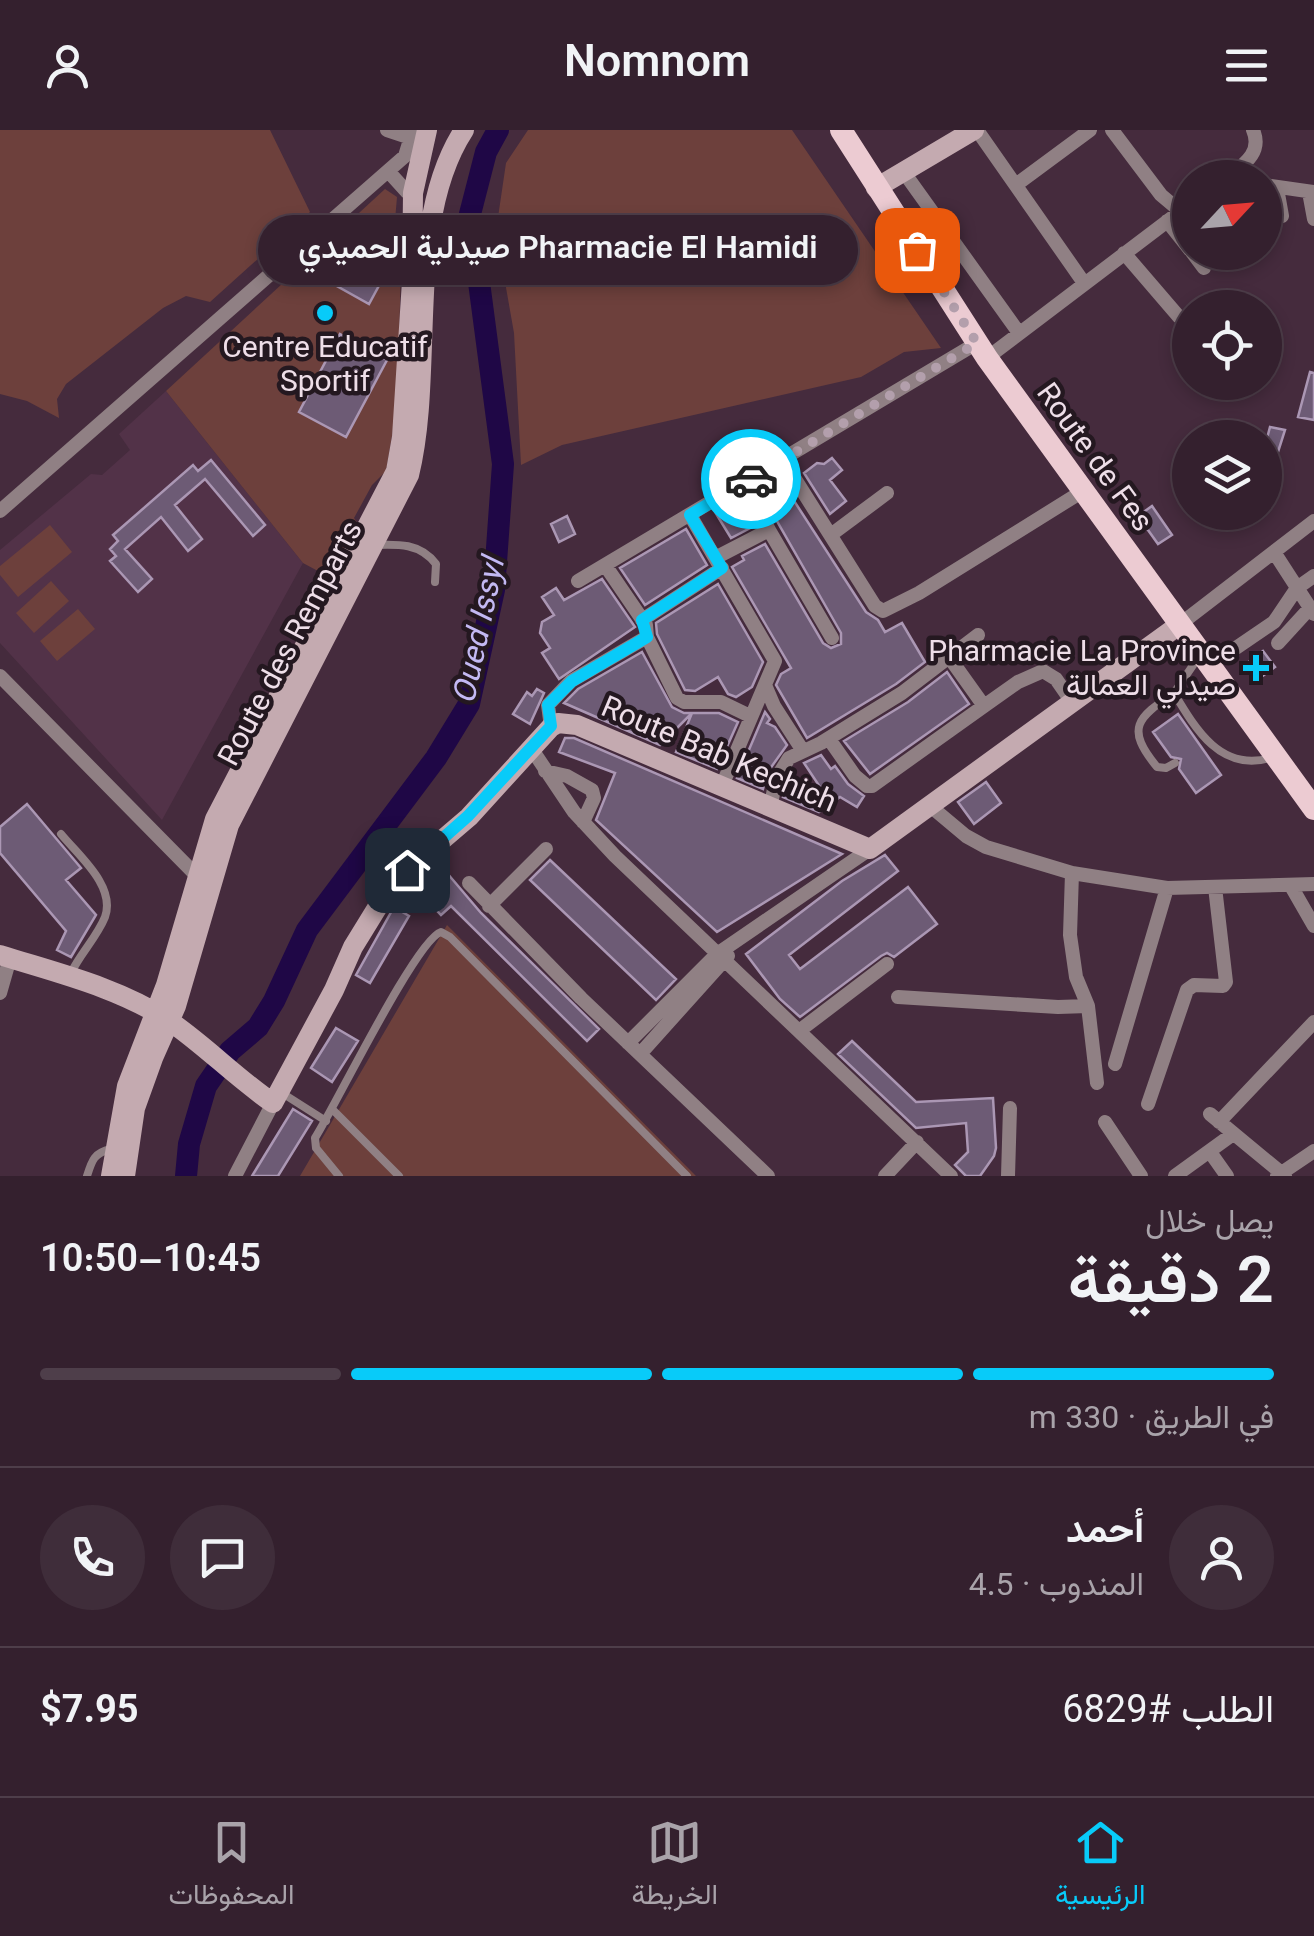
<!DOCTYPE html>
<html lang="ar">
<head>
<meta charset="utf-8">
<style>
	:root { --surface:#34202e; --page:#3f2d3a; --text:#f1f3f6; --muted:#a9a3aa; --line:#4e3e4a; --accent:#08cbf9 }
	body { margin:0; font-family:Georgia,Vazirmatn,serif; background:var(--page); color:var(--text); direction:rtl; height:100vh; display:flex; flex-direction:column; font-size:38px; white-space:nowrap }
	* { box-sizing:border-box; margin:0 }
	p { font-size:32px; color:var(--muted) }
	.icon { flex:none; width:55px; height:55px; fill:none; stroke:currentColor; stroke-width:2; stroke-linecap:round; stroke-linejoin:round }
	.map { position:relative; height:1046px; overflow:hidden; direction:ltr }
	.details { display:flex; flex-direction:column; background:var(--surface); flex:1 }
	.details>* { flex:none }
	.needle { width:65px; rotate:64deg }
	.buttons { position:absolute; left:1172px; top:30px; display:grid; gap:20px }
	.buttons a { display:grid; place-items:center; width:110px; height:110px; border-radius:50%; background:var(--surface); box-shadow:0 5px 15px #0003,0 0 0 2px var(--line); font-size:50px }
	.pin { position:absolute; display:grid; place-items:center; width:85px; height:85px; color:#fff; margin:-42px; border-radius:20px; box-shadow:0 5px 15px #0006 }
	.courier { position:absolute; display:grid; place-items:center; width:100px; height:100px; margin:-50px; border:8px solid #08cbf9; border-radius:50%; background:#fff; color:#222; box-shadow:0 2px 12px #0007 }
	.bubble { position:absolute; height:70px; border-radius:35px; background:var(--surface); box-shadow:0 5px 15px #0003,0 0 0 2px var(--line); font-size:32px; font-weight:600; line-height:70px; text-align:center; direction:rtl }
	.head em { font-style:normal; font-weight:600 }
	.head div { display:flex; flex-direction:column-reverse }
	.head { display:flex; align-items:center; justify-content:space-between; height:170px; padding:0 40px }
	h1 { font-size:65px; font-weight:600; line-height:75px }
	.bar { display:grid; grid-template-columns:repeat(4,1fr); gap:15px 10px; align-content:center; height:120px; padding:0 40px }
	.bar i { height:12px; border-radius:8px; background:var(--line) }
	.bar .on { background:var(--accent) }
	.bar p { grid-column:span 4 }
	.line { display:flex; align-items:center; gap:25px; padding:0 40px; border-top:2px solid var(--line) }
	.line div { flex:1 }
	.round { display:grid; place-items:center; flex:none; width:105px; height:105px; border-radius:52px; background:var(--page) }
	header { display:flex; justify-content:space-between; align-items:center; height:130px; padding:0 40px; background:var(--surface); font-size:45px; font-weight:600 }
	.tabs { display:flex; justify-content:space-around; align-items:center; height:140px; border-top:2px solid var(--line); background:var(--surface); font-size:28px; color:var(--muted) }
	.tabs a { display:grid; justify-items:center; gap:5px }
	.tabs .on { color:var(--accent) }
	.map>svg:first-child { display:block }
</style>
</head>
<body>
<header><svg class="icon" aria-label="menu" viewBox="0 0 24 24"><path d="M4 6h16M4 12h16M4 18h16"/></svg>Nomnom<svg class="icon" aria-label="person" viewBox="0 0 24 24"><circle cx="12" cy="8" r="4"/><path d="M4 21q1-7 8-7t8 7"/></svg></header>
<div class="map">
<svg width="1314" height="1046" viewBox="0 0 1314 1046">
	<rect width="100%" height="100%" fill="#452b3d"/>
	<path fill="#523248" d="M 166,261 L 303,433 L 162,690 L 0,513 L 0,420 L 91,344 L 102,345 L 130,320 L 119,304 Z"/>
	<path fill="#6d403c" d="M 0,0 L 270,0 L 310,82 L 210,172 L 186,166 L 163,178 L 66,254 L 57,269 L 59,288 L 27,271 L 0,264 Z
		M 528,0 L 792,0 L 941,218 L 904,222 L 861,247 L 562,315 L 521,335 L 514,203 L 496,101 L 506,33 Z
		M 385,59 L 397,67 L 394,102 L 402,106 L 397,276 L 386,341 L 372,355 L 354,388 L 361,398 L 331,448 L 303,433 L 166,261 Z
		M 50,395 L 72,422 L 18,467 L 0,445 L 0,436 Z
		M 51,451 L 69,471 L 34,503 L 16,483 Z
		M 78,479 L 95,499 L 57,531 L 40,511 Z
		M 447,795 L 696,1046 L 300,1046 Z"/>
	<g fill="none" stroke-linecap="round" stroke-linejoin="round">
		<path stroke="#1f0746" stroke-width="22" d="M 186,1046 L 189,1014 L 206,956 L 230,921 L 258,897 L 274,871 L 307,800 L 436,628 L 469,574 L 494,460 L 503,334 L 470,84 L 486,22 L 498,0"/>
	</g>
	<path fill="#6d5b75" stroke="#ab97b4" stroke-width="2.5" d="M 362,96 L 390,110 L 384,120 L 395,126 L 369,174 L 310,141 Z
		M 340,204 L 387,230 L 346,307 L 299,282 Z
		M 1310,242 L 1314,243 L 1314,290 L 1298,287 Z
		M 1270,297 L 1285,300 L 1278,322 L 1265,316 Z
		M 832,328 L 842,340 L 830,350 L 846,371 L 830,384 L 804,343 L 817,333 L 824,334 Z
		M 211,330 L 265,395 L 253,406 L 205,349 L 175,375 L 202,409 L 188,421 L 161,387 L 125,419 L 152,449 L 138,462 L 110,431 L 116,426 L 110,419 L 118,411 L 113,405 L 193,335 L 198,341 Z
		M 778,346 L 866,482 L 878,490 L 885,502 L 902,493 L 925,532 L 896,554 L 807,608 L 776,555 L 781,544 L 791,538 L 732,437 L 744,430 L 742,426 L 765,414 L 823,513 L 831,518 L 841,514 L 841,503 L 758,358 Z
		M 739,368 L 754,396 L 731,408 L 715,382 Z
		M 1152,376 L 1172,405 L 1158,414 L 1138,386 Z
		M 567,386 L 575,404 L 559,412 L 551,394 Z
		M 686,399 L 707,435 L 645,475 L 620,438 Z
		M 602,449 L 635,497 L 559,549 L 542,523 L 550,518 L 540,503 L 542,492 L 554,485 L 542,467 L 556,458 L 564,470 Z
		M 718,454 L 763,532 L 752,557 L 736,567 L 728,564 L 718,547 L 695,561 L 685,560 L 657,504 L 656,493 Z
		M 1263,521 L 1275,537 L 1257,550 L 1246,534 Z
		M 642,522 L 672,577 L 684,583 L 719,583 L 738,592 L 717,639 L 676,622 L 692,583 L 660,615 L 564,573 L 578,559 Z
		M 947,542 L 969,574 L 870,644 L 844,611 L 908,572 Z
		M 537,559 L 544,563 L 530,594 L 513,584 L 527,562 L 532,566 Z
		M 765,582 L 770,589 L 767,593 L 775,597 L 787,615 L 767,643 L 763,659 L 737,648 Z
		M 1178,584 L 1221,645 L 1196,663 L 1179,639 L 1181,629 L 1171,627 L 1153,602 Z
		M 565,608 L 574,608 L 842,724 L 717,802 L 596,690 L 615,643 L 559,622 Z
		M 821,625 L 831,639 L 835,636 L 848,654 L 864,666 L 857,677 L 840,667 L 819,682 L 783,667 L 790,647 L 822,660 L 804,633 Z
		M 986,652 L 1001,673 L 974,694 L 958,672 Z
		M 27,674 L 81,738 L 66,750 L 96,785 L 71,827 L 57,820 L 66,801 L 0,723 L 0,697 Z
		M 885,725 L 898,741 L 789,825 L 800,839 L 908,757 L 937,794 L 894,827 L 887,823 L 881,826 L 800,887 L 780,869 L 746,824 L 842,751 Z
		M 550,730 L 676,849 L 656,870 L 530,750 Z
		M 447,743 L 481,783 L 599,899 L 587,911 L 451,776 L 441,785 L 423,766 Z
		M 394,777 L 409,786 L 370,853 L 356,845 Z
		M 336,898 L 358,911 L 332,952 L 311,938 Z
		M 852,911 L 916,972 L 993,968 L 996,1018 L 994,1026 L 980,1046 L 966,1046 L 955,1035 L 968,1022 L 966,993 L 916,998 L 838,924 Z
		M 293,979 L 312,991 L 278,1046 L 252,1046 Z"/>
	<g fill="none" stroke-linecap="round" stroke-linejoin="round">
		<path stroke="#908084" stroke-width="8" d="M 374,415 C 398,414 420,413 436,434 L 435,452
			M 1198,528 L 1174,563 C 1196,600 1221,642 1270,628
			M 1174,563 C 1137,588 1125,598 1157,637 L 1166,638 L 1175,633
			M 61,704 C 79,726 116,756 105,787 C 97,807 80,824 71,843
			M 282,963 L 326,991
			M 333,980 L 399,1046
			M 87,1046 C 92,1030 94,1023 111,1019
			M 339,1046 L 316,1018 L 315,1008 C 336,975 416,810 441,802 L 450,807 L 687,1046"/>
		<path stroke="#908084" stroke-width="14" d="M 387,0 L 411,8
			M 977,0 L 1084,153
			M 1112,0 L 1161,65 L 1180,81
			M 388,41 L 407,62 L 413,63
			M 903,41 L 1019,203
			M 1227,48 C 1243,35 1263,23 1253,0
			M 1017,54 L 1090,0
			M 1265,55 L 1314,62
			M 1277,58 L 1282,86
			M 1309,62 L 1314,89
			M 1167,91 L 1190,120
			M 1192,122 L 1204,138
			M 1124,123 L 1179,187
			M 987,228 L 1190,74
			M 783,330 L 875,476 L 883,481 L 919,463 L 1083,361
			M 0,381 L 405,26 L 413,0
			M 690,385 L 775,531 L 721,658
			M 769,400 L 832,508
			M 832,404 L 887,363
			M 1274,422 L 1314,484
			M 715,428 L 769,400 L 743,353
			M 605,435 L 646,495 L 647,507 L 677,568 L 684,572 L 721,572 L 750,586
			M 578,451 L 977,213
			M 642,490 L 722,438
			M 1179,495 L 1314,391
			M 1278,513 L 1310,478
			M 1230,522 L 1274,492 L 1297,458 L 1314,446
			M 949,527 L 984,576 L 1018,552 L 1043,541 L 1056,549 L 1072,572
			M 0,546 L 198,747
			M 765,555 L 774,576 L 803,621
			M 551,597 L 548,575 L 571,551 L 647,507
			M 829,609 L 855,646 L 867,656 L 872,656 L 984,576
			M 531,618 L 574,682 L 615,726 L 951,1046
			M 545,641 L 567,646 L 592,660 L 594,668 L 583,692
			M 929,675 L 966,706 L 986,717 L 1072,743 L 1167,758 L 1314,754
			M 770,679 L 776,649 L 789,628 L 821,613 L 902,563 L 978,505
			M 1072,743 L 1070,805 L 1076,847 L 1088,876 L 1097,953
			M 469,753 L 581,868 L 768,1046
			M 1291,756 L 1314,796
			M 489,776 L 546,719
			M 0,863 L 10,828
			M 898,867 L 1058,877 L 1088,876
			M 799,901 L 887,834
			M 628,913 L 717,824 L 870,719
			M 640,924 L 728,826
			M 1115,934 L 1167,758
			M 1148,974 L 1187,860 L 1194,855 L 1223,856 L 1226,852 L 1215,757
			M 1210,984 L 1285,1046
			M 1105,992 L 1141,1046
			M 1219,992 L 1314,892
			M 1210,1022 L 1227,1046
			M 235,1046 L 273,973
			M 885,1046 L 917,1012
			M 1008,1046 L 1010,978
			M 1175,1046 L 1233,1004
			M 1277,1046 L 1314,1021"/>
		<path stroke="#c4aab0" stroke-width="20" d="M 876,58 L 974,0
			M 0,825 C 57,843 117,857 168,890 C 205,915 236,948 273,973 L 334,860 L 353,817 L 385,765 L 407,740 L 469,687 L 551,597 L 558,593 L 577,595 L 870,719 L 1179,495
			M 111,1046 L 127,956 L 166,855 L 215,689 L 396,341 L 402,307 L 412,151 L 413,63 L 427,0
			M 125,1046 L 135,978 L 153,928 L 176,876 L 229,695 L 409,345 C 435,240 404,92 464,0"/>
		<path stroke="#eccbd2" stroke-width="22" d="M 841,0 L 987,228 L 1314,679"/>
	</g>
	<g fill="none" stroke-linecap="round" stroke-linejoin="round">
		<path stroke="#b39fac" stroke-width="10" stroke-dasharray="0 18" d="M 751,349 L 977,213 L 917,120"/>
		<path stroke="#08cbf9" stroke-width="12" d="M 407,740 L 468,686 L 551,596 L 548,575 L 572,551 L 647,507 L 642,490 L 722,438 L 690,385 L 751,349"/>
	</g>
	<g fill="#08cbf9" stroke="#241820" stroke-width="4">
		<circle cx="325" cy="183" r="10"/>
		<path d="M1251 523h10v10h10v10h-10v10h-10v-10h-10v-10h10z"/>
	</g>
	<g text-anchor="middle" stroke-width="9" stroke-linejoin="round" paint-order="stroke">
		<g font-size="30" fill="#eedee8" stroke="#241820">
			<text x="325" y="227">Centre Educatif<tspan x="325" dy="34">Sportif</tspan></text>
			<text x="1236" y="531" text-anchor="end">Pharmacie La Province<tspan x="1236" dy="34">صيدلي العمالة</tspan></text>
		</g>
		<g font-size="30" fill="#eedee8" stroke="#241820">
			<text transform="translate(1095 327) rotate(54)" y="10">Route de Fes</text>
			<text transform="translate(290 513) rotate(-62)" y="10">Route des Remparts</text>
			<text transform="translate(719 624) rotate(23)" y="10">Route Bab Kechich</text>
		</g>
		<g font-size="32" font-style="italic" fill="#c3b9f3" stroke="#241820">
			<text transform="translate(478 501) rotate(-78)" y="11">Oued Issyl</text>
		</g>
	</g>
</svg>
<div class="buttons">
<a><svg class="needle" viewBox="-14 -14 28 28"><path d="M0-13l5 13h-10z" fill="#e53935"/><path d="M0 13l5-13h-10z" fill="#a9a3aa"/></svg></a>
<a><svg class="icon" aria-label="locate" viewBox="0 0 24 24"><circle cx="12" cy="12" r="6"/><path d="M12 2v4M12 18v4M2 12h4M18 12h4"/></svg></a>
<a><svg class="icon" aria-label="layers" viewBox="0 0 24 24"><path d="M12 4l9 5-9 5-9-5zM3 14l9 5 9-5"/></svg></a>
</div>
<div class="pin" style="left:917px;top:120px;background:#ea580c"><svg class="icon" aria-label="bag" viewBox="0 0 24 24"><path d="M5 8h14l-1 12H6zM9 8a3 3 0 0 1 6 0"/></svg></div>
<div class="pin" style="left:407px;top:740px;background:#1f2937"><svg class="icon" aria-label="home" viewBox="0 0 24 24"><path d="M3 11l9-7 9 7M6 9v11h12V9"/></svg></div>
<div class="courier" style="left:751px;top:349px"><svg class="icon" aria-label="car" viewBox="0 0 24 24"><path d="M5 17H2v-5l4-1 3-4h7l3 4 3 1v5h-3M9 17h6M6 11h13"/><circle cx="7" cy="17" r="2"/><circle cx="17" cy="17" r="2"/></svg></div>
<div class="bubble" style="left:258px;top:85px;width:600px">Pharmacie El Hamidi صيدلية الحميدي</div>
</div>
<section class="details">
<div class="head"><div><h1>2 دقيقة</h1><p>يصل خلال</p></div><em>10:45–10:50</em></div>
<div class="bar"><i class="on"></i><i class="on"></i><i class="on"></i><i></i><p>في الطريق · 330 m</p></div>
<div class="line" style="height:180px"><a class="round"><svg class="icon" aria-label="person" viewBox="0 0 24 24"><circle cx="12" cy="8" r="4"/><path d="M4 21q1-7 8-7t8 7"/></svg></a><div><b>أحمد</b><p>المندوب · 4.5</p></div><a class="round"><svg class="icon" aria-label="chat" viewBox="0 0 24 24"><path d="M4 5h16v11H9l-5 4z"/></svg></a><a class="round"><svg class="icon" aria-label="phone" viewBox="0 0 24 24"><path d="M5 4h4l2 5-3 2q2 4 5 5l2-3 5 2v4C11 20 4 13 5 4z"/></svg></a></div>
<div class="line" style="height:130px"><div>الطلب #6829</div><b>$7.95</b></div>
</section>
<nav class="tabs">
<a class="on"><svg class="icon" aria-label="home" viewBox="0 0 24 24"><path d="M3 11l9-7 9 7M6 9v11h12V9"/></svg>الرئيسية</a>
<a><svg class="icon" aria-label="map" viewBox="0 0 24 24"><path d="M3 6l6-2 6 2 6-2v14l-6 2-6-2-6 2zM9 4v14M15 6v14"/></svg>الخريطة</a>
<a><svg class="icon" aria-label="saved" viewBox="0 0 24 24"><path d="M7 4h10v16l-5-4-5 4z"/></svg>المحفوظات</a>
</nav>
</body>
</html>
